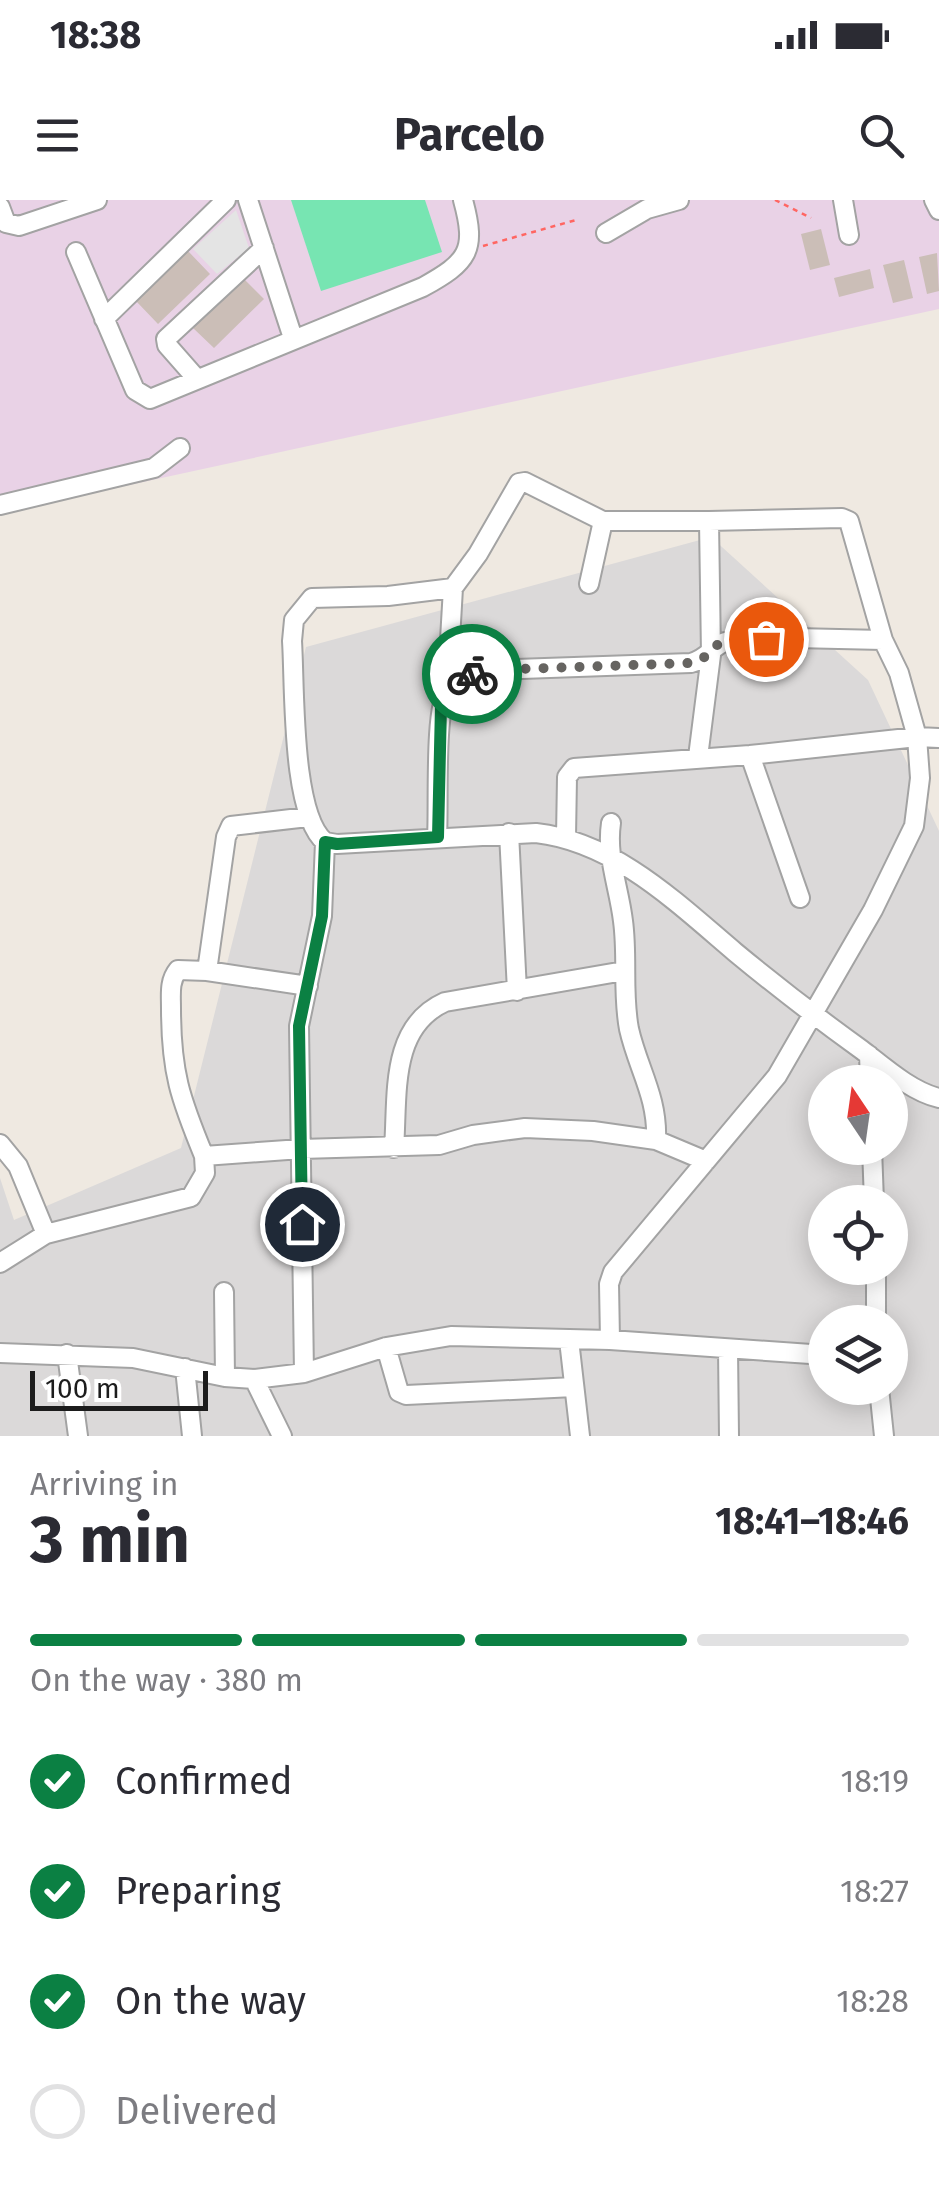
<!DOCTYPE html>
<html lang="en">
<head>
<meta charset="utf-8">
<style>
	:root { --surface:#fff; --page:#f7f7f7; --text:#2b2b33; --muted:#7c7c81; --line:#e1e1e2; --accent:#0b8043 }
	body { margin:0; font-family:"Fira Sans",sans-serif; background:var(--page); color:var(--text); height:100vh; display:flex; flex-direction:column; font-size:38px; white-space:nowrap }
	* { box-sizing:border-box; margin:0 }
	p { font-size:32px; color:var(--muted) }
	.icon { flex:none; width:55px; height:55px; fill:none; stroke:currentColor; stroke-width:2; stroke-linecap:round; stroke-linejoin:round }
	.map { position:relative; height:1236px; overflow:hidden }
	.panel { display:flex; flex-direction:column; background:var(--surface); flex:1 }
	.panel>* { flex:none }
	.needle { width:65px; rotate:347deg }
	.buttons { position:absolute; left:808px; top:865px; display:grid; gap:20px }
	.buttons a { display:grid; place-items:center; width:100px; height:100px; border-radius:50%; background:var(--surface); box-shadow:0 5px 25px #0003; font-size:50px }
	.scale { position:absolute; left:30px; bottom:25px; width:178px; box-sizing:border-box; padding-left:10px; border:5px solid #1c1c1c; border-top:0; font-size:28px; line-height:35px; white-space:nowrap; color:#1c1c1c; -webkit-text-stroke:8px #fff; paint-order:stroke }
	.pin { position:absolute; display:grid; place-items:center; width:85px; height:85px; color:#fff; margin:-42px; border:5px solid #fff; border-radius:50%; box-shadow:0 2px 10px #0007 }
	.courier { position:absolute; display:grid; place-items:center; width:100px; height:100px; margin:-50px; border:8px solid #0b8043; border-radius:50%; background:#fff; color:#222; box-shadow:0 2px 12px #0007 }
	.overview em { font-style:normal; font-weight:700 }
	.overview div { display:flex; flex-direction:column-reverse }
	.overview { display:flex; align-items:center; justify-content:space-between; height:170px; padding:0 30px }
	h1 { font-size:65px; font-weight:700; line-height:75px }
	.bar { display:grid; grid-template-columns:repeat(4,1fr); gap:15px 10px; align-content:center; height:120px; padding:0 30px }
	.bar i { height:12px; border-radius:8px; background:var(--line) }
	.bar .active { background:var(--accent) }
	.bar p { grid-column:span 4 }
	ol { padding:0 30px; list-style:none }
	li { display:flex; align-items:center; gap:30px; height:110px }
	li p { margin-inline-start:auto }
	li .icon { padding:10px; border-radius:50%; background:var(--accent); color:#fff; stroke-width:4 }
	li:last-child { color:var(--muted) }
	li i { width:55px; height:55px; border:5px solid var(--line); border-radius:50% }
	.status { display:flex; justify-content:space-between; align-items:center; height:70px; padding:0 50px; background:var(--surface); direction:ltr }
	.status svg { height:28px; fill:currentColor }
	header { display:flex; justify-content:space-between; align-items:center; height:130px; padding:0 30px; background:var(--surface); font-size:45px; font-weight:700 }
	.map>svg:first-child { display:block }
</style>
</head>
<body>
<div class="status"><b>18:38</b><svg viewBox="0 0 49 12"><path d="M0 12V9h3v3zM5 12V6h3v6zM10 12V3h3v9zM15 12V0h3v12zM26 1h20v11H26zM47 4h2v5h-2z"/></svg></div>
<header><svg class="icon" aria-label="menu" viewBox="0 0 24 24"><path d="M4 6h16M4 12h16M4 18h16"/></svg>Parcelo<svg class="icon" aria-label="search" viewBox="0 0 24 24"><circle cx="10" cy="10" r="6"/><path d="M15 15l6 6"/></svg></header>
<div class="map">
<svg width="939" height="1236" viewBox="0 0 939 1236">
	<rect width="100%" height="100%" fill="#efe9e1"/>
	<path fill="#dbd9d9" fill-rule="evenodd" d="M 711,337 L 868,480 L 939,631 L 939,1236 L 0,1236 L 0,978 L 14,1020 L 181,948 L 306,447 ZM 825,882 L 890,882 L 890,948 L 825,948 ZM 825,1002 L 890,1002 L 890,1068 L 825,1068 ZM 825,1122 L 890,1122 L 890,1188 L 825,1188 Z"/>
	<path fill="#e9d2e6" d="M 0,0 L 939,0 L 939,109 L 0,313 Z"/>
	<path fill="#77e5b2" d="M 291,0 L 425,0 L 442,52 L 321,91 Z"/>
	<path fill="#e4e4e4" d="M 236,10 L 249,48 L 217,74 L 193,49 Z"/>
	<path fill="#cbbeb7" d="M 821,29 L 830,65 L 810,70 L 801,34 Z
		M 188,51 L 210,74 L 158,124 L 136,101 Z
		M 937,53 L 939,91 L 927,94 L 919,57 Z
		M 904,60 L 913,98 L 893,103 L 883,65 Z
		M 870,69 L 874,88 L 839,97 L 834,78 Z
		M 243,78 L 264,99 L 214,148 L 193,128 Z"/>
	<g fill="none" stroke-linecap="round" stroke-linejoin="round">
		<defs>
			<path id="minor" d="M 248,0 L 293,138
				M 843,0 L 849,35
				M 934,0 L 939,10
				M 0,7 L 6,23 L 19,26 L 97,0
				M 606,33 L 647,9 L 679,0
				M 76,52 L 135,190 L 150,199 L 423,87 C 468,62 477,51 463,0
				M 104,119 L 226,0
				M 196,178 L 167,145 L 166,139 L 264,48
				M 0,305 L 154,268 L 180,248
				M 709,321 L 842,318 L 849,321 L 883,440
				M 589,384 L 603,321
				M 447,491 L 453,388 L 478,354 L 519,283 L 525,282 L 603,321 L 709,321 L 711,455 L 698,557
				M 750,555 L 800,698
				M 308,617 L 231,626 L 226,637 L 207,771 L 308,786
				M 509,633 L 517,791
				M 437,637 C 439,607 434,509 448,489 C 458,476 475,473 490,470 L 691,463 C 709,458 712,446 725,442 L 795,438 L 883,440 L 899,473 L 917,537 L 920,578 L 914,626 L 873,710 L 777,876 L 613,1072 L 609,1084 L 610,1140
				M 566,637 L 567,577 L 574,568 L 750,555 L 917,537 L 939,538
				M 325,642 C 291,614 295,487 292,441 L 294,420 L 312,398 L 388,396 L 453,388
				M 869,855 L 870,882
				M 656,940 L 706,961
				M 0,944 L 18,966 L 46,1034
				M 394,948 C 398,896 389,827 445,802 L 624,771
				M 872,948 L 874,1002
				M 204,956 C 180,898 171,872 171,808 C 171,794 169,781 178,770 L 207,771
				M 0,1063 L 46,1034 L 191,997 L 205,973 L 204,956 L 301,949 L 439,945 L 473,935 L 525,928 L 593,931 L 656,940 C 658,897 638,869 629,829 C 622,792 628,758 623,721 C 619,687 606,657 611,623
				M 224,1092 L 225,1177
				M 876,1122 L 876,1068
				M 569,1140 L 580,1236
				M 386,1147 L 399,1192 L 406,1195 L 574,1187
				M 728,1149 L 729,1236
				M 0,1153 L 133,1158 L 225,1177 L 254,1179 L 304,1173 L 386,1147 L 451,1136 L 610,1140 L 825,1155
				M 67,1154 L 78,1236
				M 185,1168 L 192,1236
				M 304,1173 L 299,826 L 322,716 L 325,642 L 337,644 L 536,633 C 615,642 677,703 735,752 C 776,786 819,819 862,850 C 884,867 912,892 939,898
				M 254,1179 L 282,1236
				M 879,1188 L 884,1236"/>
		</defs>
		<use href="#minor" stroke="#a3a3a3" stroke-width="22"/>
		<path stroke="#ff6662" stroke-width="2.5" stroke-dasharray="5 5" stroke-linecap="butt" d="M 775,0 L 811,18
			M 483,46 L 576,20"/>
		<use href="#minor" stroke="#fff" stroke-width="18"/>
	</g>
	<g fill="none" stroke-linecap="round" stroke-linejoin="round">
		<path stroke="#666461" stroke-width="10" stroke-dasharray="0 18" d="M 472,474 L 490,470 L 691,463 C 709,458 708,451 720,443 C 732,436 752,439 766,439"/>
		<path stroke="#0b8043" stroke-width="12" d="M 302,1024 L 299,826 L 322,716 L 325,642 L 337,644 L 438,637 L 441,506 L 452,485 L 472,474"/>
	</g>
</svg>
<div class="buttons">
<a><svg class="needle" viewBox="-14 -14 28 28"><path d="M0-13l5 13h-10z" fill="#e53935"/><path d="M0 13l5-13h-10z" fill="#7c7c81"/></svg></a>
<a><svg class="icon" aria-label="locate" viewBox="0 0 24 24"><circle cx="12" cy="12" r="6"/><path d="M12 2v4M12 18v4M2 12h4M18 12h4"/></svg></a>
<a><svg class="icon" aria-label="layers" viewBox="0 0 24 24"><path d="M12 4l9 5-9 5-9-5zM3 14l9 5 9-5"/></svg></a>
</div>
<div class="scale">100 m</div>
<div class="pin" style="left:766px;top:439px;background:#ea580c"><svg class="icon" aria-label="bag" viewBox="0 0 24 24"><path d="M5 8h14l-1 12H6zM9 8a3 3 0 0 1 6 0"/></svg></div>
<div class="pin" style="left:302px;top:1024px;background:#1f2937"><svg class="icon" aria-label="home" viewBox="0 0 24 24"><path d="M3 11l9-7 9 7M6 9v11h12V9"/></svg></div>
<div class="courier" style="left:472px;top:474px"><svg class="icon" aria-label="bike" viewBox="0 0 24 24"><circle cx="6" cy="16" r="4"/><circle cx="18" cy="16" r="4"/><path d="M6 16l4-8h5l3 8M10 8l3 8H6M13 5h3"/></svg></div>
</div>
<section class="panel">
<div class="overview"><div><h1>3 min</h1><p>Arriving in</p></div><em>18:41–18:46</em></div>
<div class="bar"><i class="active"></i><i class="active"></i><i class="active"></i><i></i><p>On the way · 380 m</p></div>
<ol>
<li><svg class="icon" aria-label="check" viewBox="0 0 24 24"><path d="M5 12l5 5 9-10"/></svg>Confirmed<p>18:19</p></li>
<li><svg class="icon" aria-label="check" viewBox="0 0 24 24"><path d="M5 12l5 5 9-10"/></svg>Preparing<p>18:27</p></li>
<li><svg class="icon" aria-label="check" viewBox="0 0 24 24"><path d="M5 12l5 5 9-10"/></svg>On the way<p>18:28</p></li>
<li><i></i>Delivered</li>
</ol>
</section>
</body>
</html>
